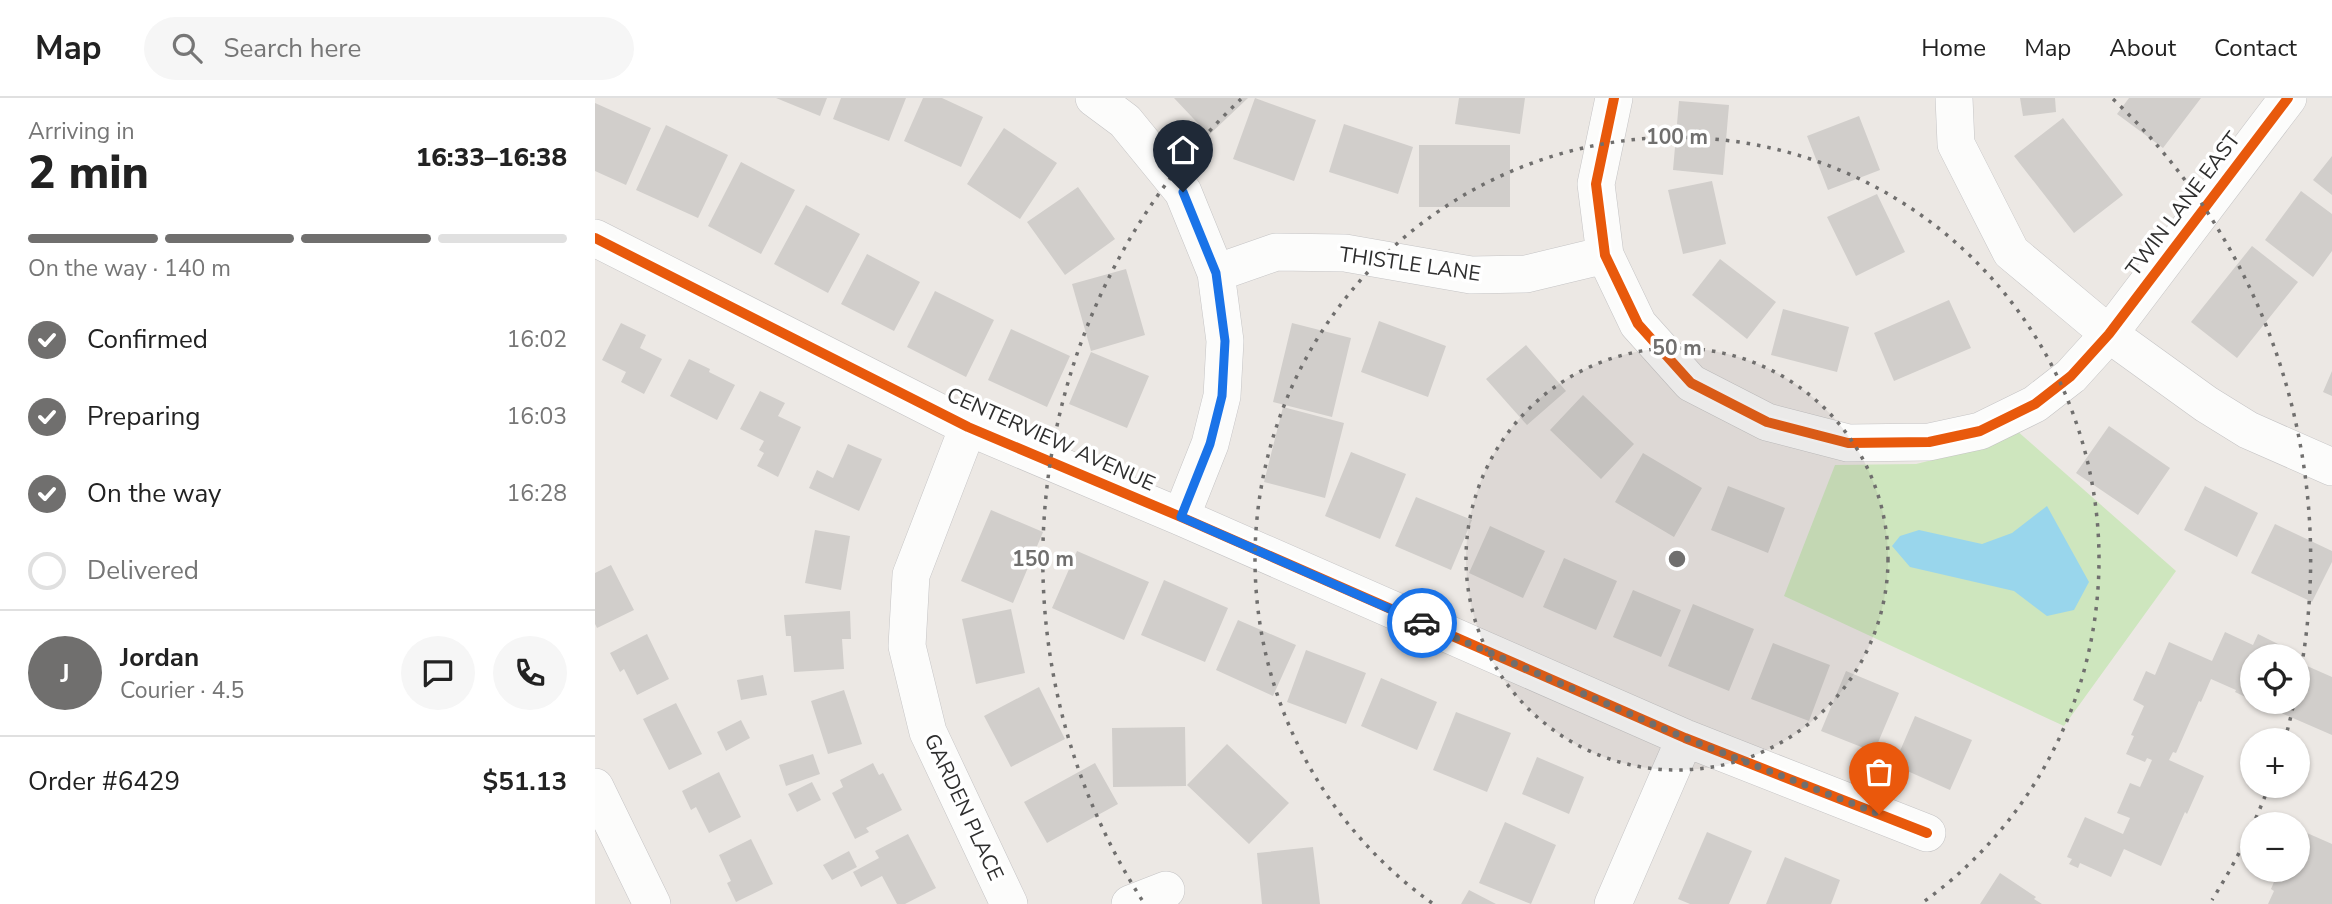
<!DOCTYPE html>
<html lang="en">
<head>
<meta charset="utf-8">
<style>
	:root { --surface:#fff; --page:#f6f6f6; --text:#222; --muted:#767676; --line:#e0e0e0; --accent:#706f6e }
	body { margin:0; font-family:"Nunito Sans",sans-serif; background:var(--page); color:var(--text); height:100vh; display:flex; flex-direction:column; font-size:26px; white-space:nowrap }
	* { box-sizing:border-box; margin:0 }
	p { font-size:23px; color:var(--muted) }
	.icon { flex:none; width:38px; height:38px; fill:none; stroke:currentColor; stroke-width:2; stroke-linecap:round; stroke-linejoin:round }
	.map { position:relative; flex:1; overflow:hidden }
	.drawer { display:flex; flex-direction:column; background:var(--surface); width:595px }
	.drawer>* { flex:none }
	.buttons { position:absolute; left:1645px; top:546px; display:grid; gap:14px }
	.buttons a { display:grid; place-items:center; width:70px; height:70px; border-radius:50%; background:var(--surface); box-shadow:0 2px 5px #0004; font-size:35px }
	.pin { position:absolute; display:grid; place-items:center; width:60px; height:60px; color:#fff; margin:-72px -30px; border-radius:50% 50% 50% 0; rotate:-45deg; box-shadow:0 0 7px #0007 }
	.pin .icon { rotate:45deg }
	.courier { position:absolute; display:grid; place-items:center; width:70px; height:70px; margin:-35px; border:5px solid #1a73e8; border-radius:50%; background:#fff; color:#222; box-shadow:0 2px 9px #0007 }
	.headline em { font-style:normal; font-weight:800 }
	.headline div { display:flex; flex-direction:column-reverse }
	.headline { display:flex; align-items:center; justify-content:space-between; height:119px; padding:0 28px }
	h1 { font-size:46px; font-weight:800; line-height:52px }
	.bar { display:grid; grid-template-columns:repeat(4,1fr); gap:10px 7px; align-content:center; height:84px; padding:0 28px }
	.bar i { height:9px; border-radius:5px; background:var(--line) }
	.bar .on { background:var(--accent) }
	.bar p { grid-column:span 4 }
	.line { display:flex; align-items:center; gap:18px; padding:0 28px; border-top:2px solid var(--line) }
	.line div { flex:1 }
	.round { display:grid; place-items:center; flex:none; width:74px; height:74px; border-radius:37px; background:var(--page) }
	ol { padding:0 28px; list-style:none }
	li { display:flex; align-items:center; gap:21px; height:77px }
	li p { margin-inline-start:auto }
	li .icon { padding:7px; border-radius:50%; background:var(--accent); color:#fff; stroke-width:4 }
	li:last-child { color:var(--muted) }
	li i { width:38px; height:38px; border:4px solid var(--line); border-radius:50% }
	header { display:flex; align-items:center; gap:42px; box-sizing:border-box; height:98px; padding:0 35px; background:var(--surface); border-bottom:2px solid var(--line) }
	header strong { font-size:33px }
	nav { display:flex; gap:38px; margin-inline-start:auto; font-size:24px }
	.search { width:490px; height:63px; background:var(--page); display:flex; align-items:center; gap:18px; box-sizing:border-box; padding:0 24px; border-radius:38px; color:var(--muted); font-size:26px }
	main { display:flex; flex:1; min-height:0 }
	.map>svg:first-child { display:block }
</style>
</head>
<body>
<header>
<strong>Map</strong>
<div class="search"><svg class="icon" aria-label="search" viewBox="0 0 24 24"><circle cx="10" cy="10" r="6"/><path d="M15 15l6 6"/></svg>Search here</div>
<nav><a>Home</a><a>Map</a><a>About</a><a>Contact</a></nav>
</header>
<main>
<section class="drawer">
<div class="headline"><div><h1>2 min</h1><p>Arriving in</p></div><em>16:33–16:38</em></div>
<div class="bar"><i class="on"></i><i class="on"></i><i class="on"></i><i></i><p>On the way · 140 m</p></div>
<ol>
<li><svg class="icon" aria-label="check" viewBox="0 0 24 24"><path d="M5 12l5 5 9-10"/></svg>Confirmed<p>16:02</p></li>
<li><svg class="icon" aria-label="check" viewBox="0 0 24 24"><path d="M5 12l5 5 9-10"/></svg>Preparing<p>16:03</p></li>
<li><svg class="icon" aria-label="check" viewBox="0 0 24 24"><path d="M5 12l5 5 9-10"/></svg>On the way<p>16:28</p></li>
<li><i></i>Delivered</li>
</ol>
<div class="line" style="height:126px"><b class="round" style="background:var(--accent);color:#fff">J</b><div><b>Jordan</b><p>Courier · 4.5</p></div><a class="round"><svg class="icon" aria-label="chat" viewBox="0 0 24 24"><path d="M4 5h16v11H9l-5 4z"/></svg></a><a class="round"><svg class="icon" aria-label="phone" viewBox="0 0 24 24"><path d="M5 4h4l2 5-3 2q2 4 5 5l2-3 5 2v4C11 20 4 13 5 4z"/></svg></a></div>
<div class="line" style="height:91px"><div>Order #6429</div><b>$51.13</b></div>
</section>
<div class="map">
<svg width="1737" height="806" viewBox="0 0 1737 806">
	<rect width="100%" height="100%" fill="#ece8e4"/>
	<path fill="#cee6be" d="M 1421,332 L 1581,473 L 1469,628 L 1189,498 L 1240,367 L 1321,366 L 1374,353 Z"/>
	<path fill="#99d6ec" d="M 1452,408 L 1494,484 L 1479,512 L 1452,518 L 1419,493 L 1315,469 L 1297,448 L 1305,438 L 1324,432 L 1387,446 L 1417,435 Z"/>
	<path fill="#d1cecb" d="M 181,0 L 232,0 L 225,18 Z
		M 246,0 L 311,0 L 294,43 L 238,21 Z
		M 328,0 L 347,0 L 388,19 L 366,69 L 309,43 Z
		M 579,0 L 653,0 L 614,37 Z
		M 660,0 L 721,22 L 699,83 L 638,61 Z
		M 864,0 L 930,0 L 925,36 L 860,26 Z
		M 1425,0 L 1460,0 L 1461,14 L 1428,18 Z
		M 1534,0 L 1606,0 L 1568,50 L 1522,16 Z
		M 1084,3 L 1134,7 L 1128,77 L 1078,72 Z
		M 0,5 L 56,30 L 31,87 L 0,73 Z
		M 1264,18 L 1285,72 L 1233,92 L 1212,38 Z
		M 1468,20 L 1528,97 L 1479,135 L 1419,58 Z
		M 749,26 L 818,49 L 803,96 L 734,74 Z
		M 71,27 L 133,57 L 103,120 L 41,92 Z
		M 409,30 L 462,65 L 425,121 L 372,86 Z
		M 824,47 L 915,47 L 915,109 L 824,109 Z
		M 1737,58 L 1737,97 L 1718,82 Z
		M 146,64 L 200,92 L 166,156 L 113,128 Z
		M 1117,83 L 1131,146 L 1088,156 L 1073,92 Z
		M 483,89 L 520,141 L 470,177 L 432,124 Z
		M 1706,93 L 1737,116 L 1737,153 L 1718,179 L 1670,142 Z
		M 1282,96 L 1310,154 L 1261,178 L 1232,119 Z
		M 211,107 L 265,136 L 233,195 L 179,166 Z
		M 1657,148 L 1703,184 L 1642,260 L 1596,224 Z
		M 272,156 L 325,184 L 299,233 L 246,206 Z
		M 1125,161 L 1181,204 L 1152,241 L 1097,197 Z
		M 531,171 L 550,237 L 496,253 L 477,186 Z
		M 340,193 L 399,222 L 371,279 L 312,249 Z
		M 1354,202 L 1376,250 L 1299,283 L 1279,235 Z
		M 1188,211 L 1254,229 L 1242,274 L 1176,257 Z
		M 784,223 L 851,248 L 833,299 L 766,274 Z
		M 26,225 L 51,237 L 45,250 L 67,261 L 49,296 L 26,284 L 31,274 L 7,262 Z
		M 697,225 L 756,240 L 737,319 L 678,304 Z
		M 416,231 L 475,258 L 452,309 L 393,282 Z
		M 931,247 L 971,293 L 932,327 L 891,281 Z
		M 496,254 L 554,278 L 532,330 L 474,306 Z
		M 94,261 L 115,271 L 114,274 L 140,287 L 122,322 L 75,298 Z
		M 1737,273 L 1737,298 L 1728,294 Z
		M 165,293 L 190,305 L 183,318 L 206,329 L 183,379 L 162,368 L 169,355 L 164,352 L 169,343 L 145,331 Z
		M 988,297 L 1039,346 L 1006,381 L 955,332 Z
		M 688,309 L 749,325 L 730,400 L 669,384 Z
		M 1514,328 L 1575,370 L 1543,417 L 1481,375 Z
		M 253,346 L 287,361 L 264,413 L 214,390 L 222,372 L 238,380 Z
		M 756,354 L 811,376 L 785,441 L 730,418 Z
		M 1048,355 L 1107,390 L 1079,439 L 1020,404 Z
		M 1133,388 L 1190,410 L 1173,455 L 1116,432 Z
		M 1610,388 L 1663,415 L 1642,459 L 1589,432 Z
		M 821,399 L 877,422 L 856,472 L 800,448 Z
		M 396,412 L 448,434 L 418,505 L 366,483 Z
		M 1680,426 L 1737,453 L 1737,464 L 1717,504 L 1656,475 Z
		M 895,428 L 950,453 L 928,500 L 874,475 Z
		M 220,432 L 255,438 L 246,492 L 210,485 Z
		M 482,453 L 554,484 L 529,542 L 457,510 Z
		M 969,460 L 1022,483 L 1001,532 L 948,509 Z
		M 16,467 L 39,512 L 2,530 L 0,526 L 0,475 Z
		M 569,482 L 633,510 L 610,564 L 546,537 Z
		M 1038,492 L 1086,512 L 1066,559 L 1018,539 Z
		M 1098,506 L 1159,531 L 1134,593 L 1073,568 Z
		M 416,511 L 430,575 L 381,586 L 367,521 Z
		M 255,513 L 256,541 L 247,541 L 249,571 L 199,574 L 196,538 L 191,538 L 189,517 Z
		M 643,522 L 701,547 L 678,598 L 621,572 Z
		M 1630,534 L 1658,547 L 1663,536 L 1693,551 L 1690,558 L 1657,558 L 1657,602 L 1640,594 L 1641,592 L 1616,581 L 1606,604 L 1604,603 L 1581,655 L 1578,654 L 1574,662 L 1609,678 L 1592,716 L 1590,714 L 1566,768 L 1529,751 L 1516,779 L 1485,765 L 1483,770 L 1474,766 L 1477,761 L 1472,759 L 1490,719 L 1528,736 L 1535,720 L 1522,715 L 1535,685 L 1545,689 L 1557,662 L 1552,660 L 1550,664 L 1531,656 L 1539,638 L 1536,637 L 1549,608 L 1538,602 L 1551,573 L 1560,577 L 1574,544 L 1617,563 Z
		M 52,536 L 74,581 L 42,597 L 29,571 L 25,574 L 15,555 Z
		M 1178,545 L 1235,567 L 1214,623 L 1156,601 Z
		M 711,552 L 771,575 L 751,626 L 692,604 Z
		M 1703,564 L 1737,579 L 1737,637 L 1661,604 L 1703,604 Z
		M 1251,573 L 1304,595 L 1279,654 L 1226,633 Z
		M 168,577 L 172,597 L 146,602 L 142,582 Z
		M 786,580 L 842,604 L 822,652 L 766,628 Z
		M 444,589 L 470,641 L 416,669 L 389,618 Z
		M 249,592 L 267,646 L 233,656 L 216,603 Z
		M 81,605 L 107,656 L 74,672 L 48,621 Z
		M 861,614 L 916,635 L 892,694 L 838,672 Z
		M 1320,618 L 1377,642 L 1355,692 L 1299,667 Z
		M 146,622 L 155,640 L 131,653 L 122,634 Z
		M 590,629 L 591,688 L 518,689 L 517,630 Z
		M 632,646 L 694,705 L 654,746 L 592,687 Z
		M 218,656 L 225,676 L 191,688 L 184,667 Z
		M 942,659 L 989,679 L 974,716 L 927,696 Z
		M 278,665 L 284,677 L 288,675 L 307,712 L 271,730 L 274,734 L 260,741 L 237,695 L 248,689 L 245,682 Z
		M 500,665 L 523,706 L 452,745 L 429,704 Z
		M 124,674 L 146,719 L 114,735 L 101,709 L 96,712 L 87,693 Z
		M 217,684 L 226,702 L 202,714 L 193,696 Z
		M 910,724 L 961,747 L 936,806 L 884,785 Z
		M 1703,731 L 1737,746 L 1737,806 L 1673,806 L 1679,793 L 1676,791 L 1684,772 L 1703,772 Z
		M 1112,734 L 1157,753 L 1134,806 L 1095,806 L 1083,801 Z
		M 313,736 L 341,790 L 310,806 L 302,806 L 287,778 L 266,789 L 258,774 L 284,760 L 280,753 Z
		M 156,741 L 178,786 L 141,804 L 132,785 L 136,783 L 124,757 Z
		M 718,749 L 725,806 L 667,806 L 662,755 Z
		M 254,753 L 262,769 L 237,782 L 228,767 Z
		M 1190,759 L 1245,782 L 1236,806 L 1171,806 Z
		M 1405,775 L 1441,799 L 1439,801 L 1447,806 L 1385,806 Z
		M 874,792 L 901,806 L 866,806 Z"/>
	<g fill="none" stroke-linecap="round" stroke-linejoin="round">
		<defs>
			<path id="minor" d="M 499,0 L 530,23 L 588,94 L 621,175 L 630,243 L 627,298 L 615,346 L 586,419
				M 1019,0 L 1001,86 L 1010,157 L 1043,226 L 1096,285 L 1172,324 L 1253,345 L 1334,344 L 1385,333 L 1440,306 L 1476,278 L 1514,236 L 1693,0
				M 1359,0 L 1361,46 L 1416,154 L 1514,236 L 1611,306 L 1653,332 L 1737,369
				M 0,140 L 373,329 L 586,419 L 1090,640 L 1332,735
				M 621,175 L 681,154 L 750,155 L 876,177 L 931,176 L 1010,157
				M 373,329 L 316,477 L 312,548 L 333,634 L 414,806
				M 0,689 L 57,806
				M 535,806 L 571,792
				M 1018,806 L 1090,640"/>
		</defs>
		<use href="#minor" stroke="#c5c4c5" stroke-width="38"/>
		<use href="#minor" stroke="#fcfcfb" stroke-width="37"/>
		<defs>
			<path id="cycleway" d="M 1019,0 L 1001,86 L 1010,157 L 1043,226 L 1096,285 L 1172,324 L 1253,345 L 1334,344 L 1385,333 L 1440,306 L 1476,278 L 1514,236 L 1693,0
				M 0,140 L 373,329 L 586,419 L 1090,640 L 1332,735"/>
		</defs>
		<use href="#cycleway" stroke="#fff" stroke-width="15"/>
		<use href="#cycleway" stroke="#e8590c" stroke-width="10"/>
	</g>
	<g fill="none" stroke-linecap="round" stroke-linejoin="round">
		<path stroke="#706f6e" stroke-width="7" stroke-dasharray="0 12.6" d="M 827,525 L 1090,640 L 1284,716"/>
		<path stroke="#1a73e8" stroke-width="9" d="M 588,94 L 621,175 L 630,243 L 627,298 L 615,346 L 586,419 L 827,525"/>
	</g>
	<circle cx="1082" cy="461" r="211" fill="#706f6e" fill-opacity=".12"/>
	<g fill="none" stroke="#706f6e" stroke-width="3.5" stroke-dasharray="3.5 7">
		<circle cx="1082" cy="461" r="211"/>
		<path d="M837 805A422 422 0 1 1 1327 805"/>
		<path d="M1698 609A634 634 0 0 1 1690 641M1674 688A634 634 0 0 1 1617 802M547 802A634 634 0 0 1 646 1M1518 1A634 634 0 0 1 1703 587"/>
	</g>
	<g text-anchor="middle" stroke-width="7" stroke-linejoin="round" paint-order="stroke">
		<g font-size="21" fill="#2e2e2e" stroke="#fff">
			<text transform="translate(1588 106) rotate(-53)" y="7">TWIN LANE EAST</text>
			<text transform="translate(815 166) rotate(8)" y="7">THISTLE LANE</text>
			<text transform="translate(456 341) rotate(24)" y="7">CENTERVIEW AVENUE</text>
			<text transform="translate(369 709) rotate(65)" y="7">GARDEN PLACE</text>
		</g>
	</g>
	<circle cx="1082" cy="461" r="10" fill="#706f6e" stroke="#fff" stroke-width="3.5"/>
	<g font-size="21" text-anchor="middle" font-weight="bold" fill="#706f6e" stroke="#fff" stroke-width="7" stroke-linejoin="round" paint-order="stroke">
		<text x="1082" y="46">100 m</text>
		<text x="1082" y="257">50 m</text>
		<text x="448" y="468">150 m</text>
	</g>
</svg>
<div class="buttons">
<a><svg class="icon" aria-label="locate" viewBox="0 0 24 24"><circle cx="12" cy="12" r="6"/><path d="M12 2v4M12 18v4M2 12h4M18 12h4"/></svg></a>
<a>+</a>
<a>−</a>
</div>
<div class="pin" style="left:1284px;top:716px;background:#ea580c"><svg class="icon" aria-label="bag" viewBox="0 0 24 24"><path d="M5 8h14l-1 12H6zM9 8a3 3 0 0 1 6 0"/></svg></div>
<div class="pin" style="left:588px;top:94px;background:#1f2937"><svg class="icon" aria-label="home" viewBox="0 0 24 24"><path d="M3 11l9-7 9 7M6 9v11h12V9"/></svg></div>
<div class="courier" style="left:827px;top:525px"><svg class="icon" aria-label="car" viewBox="0 0 24 24"><path d="M5 17H2v-5l4-1 3-4h7l3 4 3 1v5h-3M9 17h6M6 11h13"/><circle cx="7" cy="17" r="2"/><circle cx="17" cy="17" r="2"/></svg></div>
</div>
</main>
</body>
</html>
